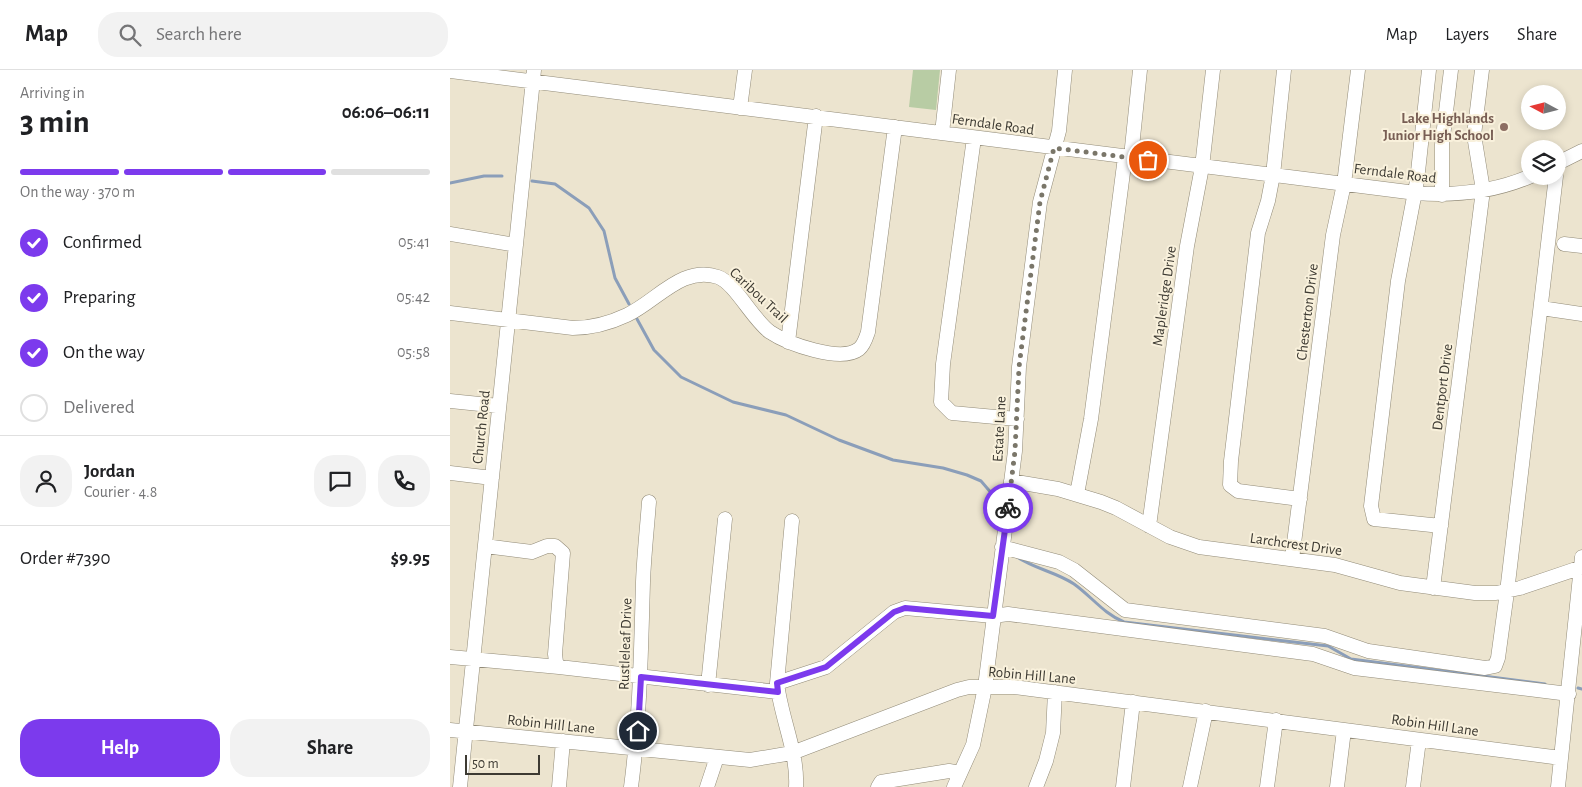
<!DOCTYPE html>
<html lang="en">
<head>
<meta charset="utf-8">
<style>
	:root { --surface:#fff; --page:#f2f2f2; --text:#202124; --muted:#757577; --line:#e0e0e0; --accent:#7c3aed }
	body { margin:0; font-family:"Alegreya Sans",sans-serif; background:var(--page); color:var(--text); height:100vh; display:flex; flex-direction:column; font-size:19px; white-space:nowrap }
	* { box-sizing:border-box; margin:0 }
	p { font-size:16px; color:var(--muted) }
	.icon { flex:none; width:28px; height:28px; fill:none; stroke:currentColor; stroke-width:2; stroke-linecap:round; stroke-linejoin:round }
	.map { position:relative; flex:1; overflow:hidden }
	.side { display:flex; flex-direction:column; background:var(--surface); width:450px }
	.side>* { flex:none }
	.needle { width:32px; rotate:277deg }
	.controls { position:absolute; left:1071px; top:15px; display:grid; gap:10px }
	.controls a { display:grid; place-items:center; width:45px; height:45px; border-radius:50%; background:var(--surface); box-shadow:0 2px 8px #0003; font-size:25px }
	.scale { position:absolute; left:15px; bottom:12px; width:75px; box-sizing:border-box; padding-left:5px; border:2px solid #3d3a32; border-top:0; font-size:14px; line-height:18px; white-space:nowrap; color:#3d3a32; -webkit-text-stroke:4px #f9f1dc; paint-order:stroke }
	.pin { position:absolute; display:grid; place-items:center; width:42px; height:42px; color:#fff; margin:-21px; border:2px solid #fff; border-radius:50%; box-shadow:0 1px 5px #0007 }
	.courier { position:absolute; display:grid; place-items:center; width:50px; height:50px; margin:-25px; border:4px solid #7c3aed; border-radius:50%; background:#fff; color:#222; box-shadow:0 1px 6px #0007 }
	.headline em { font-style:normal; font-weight:600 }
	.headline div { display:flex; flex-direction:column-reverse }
	.headline { display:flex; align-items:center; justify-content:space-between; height:85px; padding:0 20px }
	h1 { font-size:32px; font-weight:600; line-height:38px }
	.bar { display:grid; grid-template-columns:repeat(4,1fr); gap:8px 5px; align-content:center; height:60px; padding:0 20px }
	.bar i { height:6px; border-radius:4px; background:var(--line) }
	.bar .on { background:var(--accent) }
	.bar p { grid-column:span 4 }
	.line { display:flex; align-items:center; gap:12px; padding:0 20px; border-top:1px solid var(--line) }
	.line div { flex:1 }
	.round { display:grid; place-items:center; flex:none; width:52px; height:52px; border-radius:20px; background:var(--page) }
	ol { padding:0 20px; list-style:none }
	li { display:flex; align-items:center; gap:15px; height:55px }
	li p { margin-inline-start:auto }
	li .icon { padding:5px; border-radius:50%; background:var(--accent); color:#fff; stroke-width:4 }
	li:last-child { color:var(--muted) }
	li i { width:28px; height:28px; border:2px solid var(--line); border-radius:50% }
	.primary-button { display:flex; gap:10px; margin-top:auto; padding:10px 20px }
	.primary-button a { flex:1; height:58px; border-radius:20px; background:var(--accent); color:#fff; font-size:20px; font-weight:600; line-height:58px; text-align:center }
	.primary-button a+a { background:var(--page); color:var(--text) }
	header { display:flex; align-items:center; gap:30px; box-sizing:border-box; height:70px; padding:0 25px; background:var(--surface); border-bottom:1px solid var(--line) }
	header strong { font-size:24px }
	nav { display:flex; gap:28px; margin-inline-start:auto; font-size:18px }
	.search { width:350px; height:45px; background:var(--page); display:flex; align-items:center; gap:12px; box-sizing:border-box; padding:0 18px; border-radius:20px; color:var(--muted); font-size:19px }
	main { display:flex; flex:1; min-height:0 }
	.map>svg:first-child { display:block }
</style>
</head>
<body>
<header>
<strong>Map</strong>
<div class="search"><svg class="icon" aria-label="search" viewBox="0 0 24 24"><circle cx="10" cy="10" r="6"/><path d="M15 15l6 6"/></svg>Search here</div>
<nav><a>Map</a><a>Layers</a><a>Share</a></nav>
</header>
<main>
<section class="side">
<div class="headline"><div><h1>3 min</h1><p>Arriving in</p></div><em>06:06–06:11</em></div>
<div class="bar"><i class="on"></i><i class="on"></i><i class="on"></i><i></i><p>On the way · 370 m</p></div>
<ol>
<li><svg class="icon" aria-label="check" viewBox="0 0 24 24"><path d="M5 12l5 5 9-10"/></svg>Confirmed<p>05:41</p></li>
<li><svg class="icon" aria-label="check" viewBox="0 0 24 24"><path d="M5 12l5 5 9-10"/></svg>Preparing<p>05:42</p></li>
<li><svg class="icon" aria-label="check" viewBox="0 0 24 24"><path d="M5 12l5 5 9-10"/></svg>On the way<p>05:58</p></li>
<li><i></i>Delivered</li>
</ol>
<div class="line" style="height:90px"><a class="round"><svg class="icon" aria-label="person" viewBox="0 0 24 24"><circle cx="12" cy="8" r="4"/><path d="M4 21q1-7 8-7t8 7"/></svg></a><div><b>Jordan</b><p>Courier · 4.8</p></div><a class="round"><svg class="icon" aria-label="chat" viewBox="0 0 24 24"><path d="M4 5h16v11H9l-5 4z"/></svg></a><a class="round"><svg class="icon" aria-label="phone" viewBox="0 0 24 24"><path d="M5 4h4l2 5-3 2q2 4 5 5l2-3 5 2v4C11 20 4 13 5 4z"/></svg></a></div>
<div class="line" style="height:65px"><div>Order #7390</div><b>$9.95</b></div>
<div class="primary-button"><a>Help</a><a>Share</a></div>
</section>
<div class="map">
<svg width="1132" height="717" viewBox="0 0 1132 717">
	<rect width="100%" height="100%" fill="#ece4cf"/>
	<path fill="#b8cca4" d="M 463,0 L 490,0 L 486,40 L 459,37 Z"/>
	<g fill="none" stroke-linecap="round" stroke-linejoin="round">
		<path stroke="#8b9eb9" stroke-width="3" d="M 82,111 L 105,114 L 139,138 L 154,161 L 165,208 L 179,234
			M 0,113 L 34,106 L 52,106
			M 187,249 L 204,280 L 231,307 L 283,332 L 336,345 L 389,370 L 443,390 L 493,398 L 517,405 L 531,411 L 543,425
			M 567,487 C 585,499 606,502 624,514 C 641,526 654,544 674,552 L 878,576 L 901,589 L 1095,614
			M 1128,618 L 1132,619"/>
		<defs>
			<path id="minor" d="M 834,0 L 823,105 L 818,131 L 808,163 L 781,391 L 780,415 L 788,421 L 850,429
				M 979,0 L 967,111 L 948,211 L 921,436 L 924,449 L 991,456
				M 0,1 L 966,123 C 1005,126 1044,122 1081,106
				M 290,38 L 295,0
				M 492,63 L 499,0
				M 524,68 L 493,294 L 491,332 L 502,343 L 567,349
				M 681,87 L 690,0
				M 1108,93 L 1132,81
				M 992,125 L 992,75 L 1001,0
				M 0,164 L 66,175
				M 1114,174 L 1132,176
				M 1091,238 L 1132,244
				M 0,243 L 123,258 C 142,258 160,253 177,245 C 207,231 232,195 268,207 C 285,213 303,250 320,262 C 338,274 391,293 409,279 C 414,275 416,268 418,262 L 445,57
				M 338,272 L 366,46
				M 0,331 L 49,336
				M 0,403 L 42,408
				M 561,411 L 608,419 L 651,432 L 666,438 L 720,467 L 749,477 L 885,495 L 950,513 L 1025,523 L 1046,523 L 1070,518 L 1132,497
				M 627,424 L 641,349 L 675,87
				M 342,451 L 327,613 C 331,648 348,682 346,717
				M 699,456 L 737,176 L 752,97 L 763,0
				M 35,476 L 82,482 L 97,476 L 105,476 L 113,483 L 105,584 L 106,592 L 109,597 L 328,622
				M 552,477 L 609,492 L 624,500 L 675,540 L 875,566 L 918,581 L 1035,598 L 1045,596 L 1048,588 L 1057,522 L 1106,106
				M 842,489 L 883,165 L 894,114 L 908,0
				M 983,518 L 1033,120 L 1024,65 L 1032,0
				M 0,587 L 109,597
				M 327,613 L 376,597 L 444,542 L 455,538 L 543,546 L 558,544 L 863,584 L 904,598 L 1119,624
				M 258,615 L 275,449
				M 0,660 L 300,690 L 342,683 L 507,620 L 519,617 L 564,617 L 1111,688
				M 10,717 L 84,0
				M 109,717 L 113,671
				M 181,717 C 190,649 191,581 193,512 C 194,485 197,459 199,432
				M 257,717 L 267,687
				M 428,717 L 431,712 L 499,701 L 510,703
				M 504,717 L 523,675 L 535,617 L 565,381 L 569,297 L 590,132 L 609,61 L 615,0
				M 586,717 L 596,691 L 603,663 L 605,622
				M 673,717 L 683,632
				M 740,717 L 756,641
				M 817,717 L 826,650
				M 887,717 L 894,660
				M 963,717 L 969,670
				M 1108,717 L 1132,487"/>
		</defs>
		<use href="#minor" stroke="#928b78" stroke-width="15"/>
		<use href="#minor" stroke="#fff" stroke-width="14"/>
	</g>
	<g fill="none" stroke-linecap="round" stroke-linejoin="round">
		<path stroke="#7a7669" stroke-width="5" stroke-dasharray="0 9" d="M 558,438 L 565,381 L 569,297 L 590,132 L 604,78 L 698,90"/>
		<path stroke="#7c3aed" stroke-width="6" d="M 188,661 L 191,607 L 328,622 L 327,613 L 376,597 L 444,542 L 455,538 L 543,546 L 558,438"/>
	</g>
	<circle fill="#8d6e63" stroke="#f9f1dc" stroke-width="2" cx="1054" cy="57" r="5"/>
	<g text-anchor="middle" stroke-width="4" stroke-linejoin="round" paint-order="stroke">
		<g font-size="15" font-weight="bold" fill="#785e54" stroke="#f9f1dc" text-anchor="end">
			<text x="1044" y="53">Lake Highlands<tspan x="1044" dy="17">Junior High School</tspan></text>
		</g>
		<g font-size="15" fill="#3d3a32" stroke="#f9f1dc">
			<text transform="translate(543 54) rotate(8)" y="5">Ferndale Road</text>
			<text transform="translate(945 103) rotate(7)" y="5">Ferndale Road</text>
			<text transform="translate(309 225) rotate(43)" y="5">Caribou Trail</text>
			<text transform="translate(714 226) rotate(-82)" y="5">Mapleridge Drive</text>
			<text transform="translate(857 242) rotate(-83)" y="5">Chesterton Drive</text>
			<text transform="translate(992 317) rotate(-83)" y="5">Dentport Drive</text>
			<text transform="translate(31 357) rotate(-84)" y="5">Church Road</text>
			<text transform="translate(549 359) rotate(-87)" y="5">Estate Lane</text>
			<text transform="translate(846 474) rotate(8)" y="5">Larchcrest Drive</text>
			<text transform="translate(175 574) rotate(-88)" y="5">Rustleleaf Drive</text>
			<text transform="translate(582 605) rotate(5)" y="5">Robin Hill Lane</text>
			<text transform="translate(101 654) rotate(6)" y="5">Robin Hill Lane</text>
			<text transform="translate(985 655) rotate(8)" y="5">Robin Hill Lane</text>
		</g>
	</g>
</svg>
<div class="controls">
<a><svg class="needle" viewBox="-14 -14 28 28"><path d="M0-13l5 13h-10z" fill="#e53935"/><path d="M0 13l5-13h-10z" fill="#757577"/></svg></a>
<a><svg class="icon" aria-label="layers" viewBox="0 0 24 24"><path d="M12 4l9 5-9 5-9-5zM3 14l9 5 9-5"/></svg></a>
</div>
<div class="scale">50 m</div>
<div class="pin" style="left:698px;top:90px;background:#ea580c"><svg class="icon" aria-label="bag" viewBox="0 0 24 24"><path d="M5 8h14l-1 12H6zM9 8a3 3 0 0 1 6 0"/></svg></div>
<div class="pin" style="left:188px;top:661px;background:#1f2937"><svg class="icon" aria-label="home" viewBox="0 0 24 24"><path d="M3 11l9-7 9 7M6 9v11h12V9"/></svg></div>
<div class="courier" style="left:558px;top:438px"><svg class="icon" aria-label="bike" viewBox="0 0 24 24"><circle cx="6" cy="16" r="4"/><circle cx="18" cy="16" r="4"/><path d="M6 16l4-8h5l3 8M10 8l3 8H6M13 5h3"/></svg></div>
</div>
</main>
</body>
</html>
